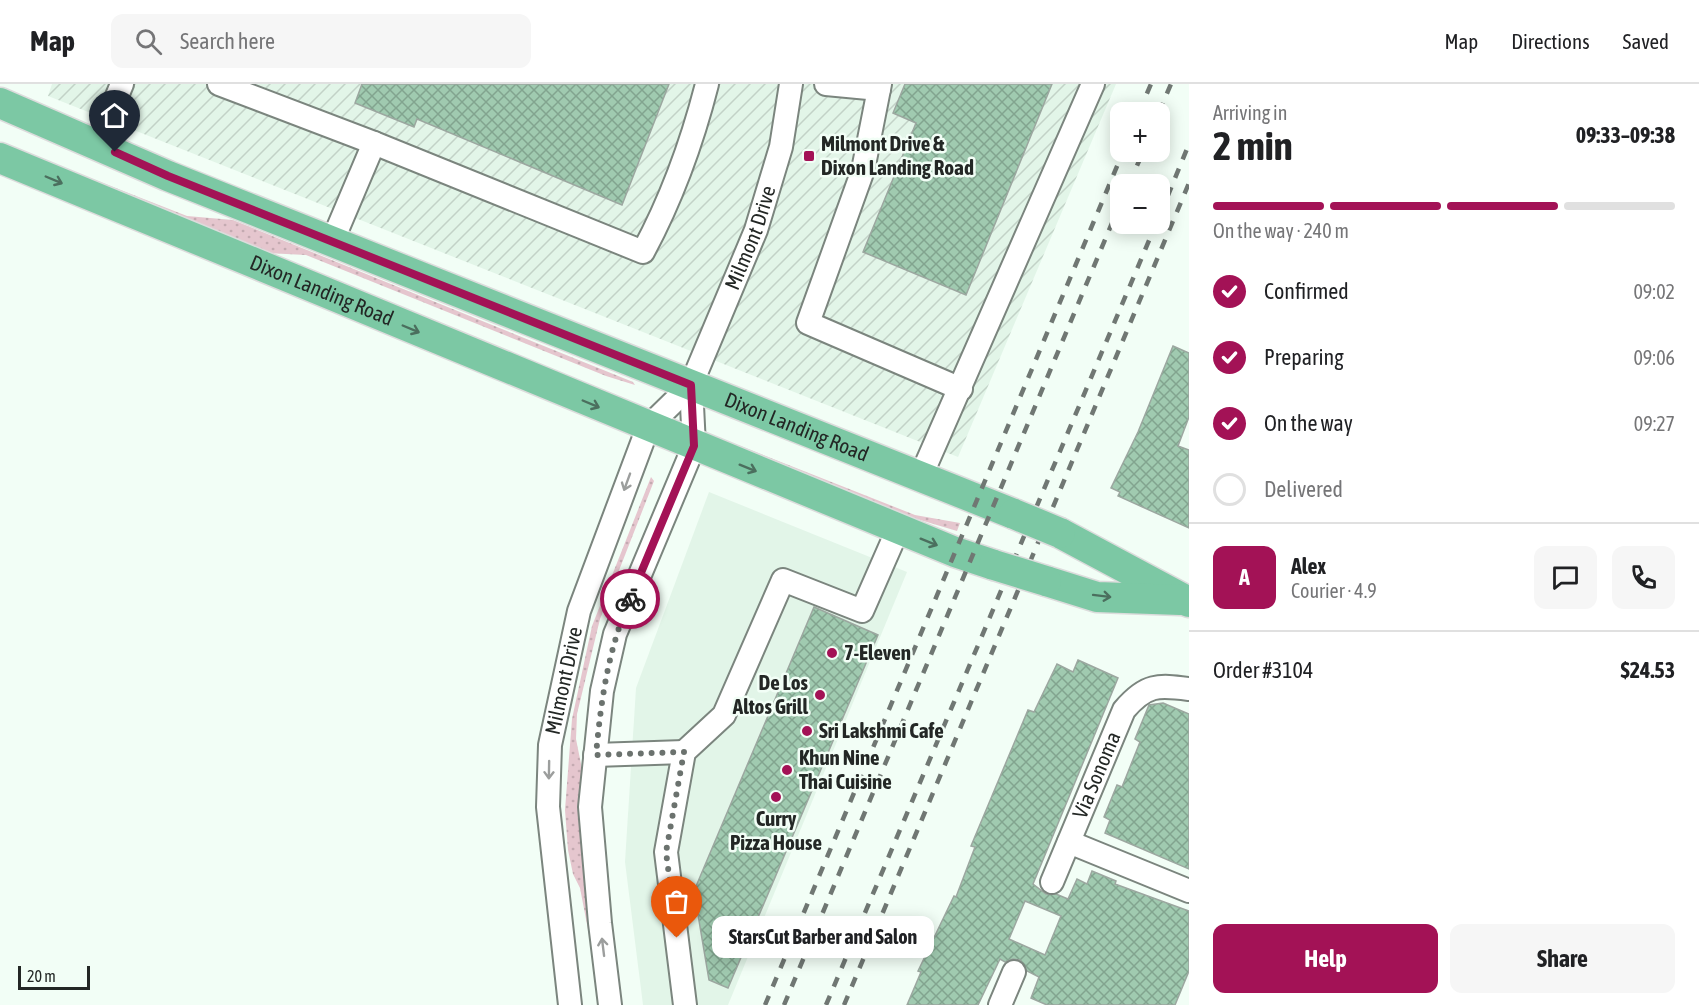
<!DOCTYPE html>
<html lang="en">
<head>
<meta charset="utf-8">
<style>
	:root { --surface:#fff; --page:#f6f6f6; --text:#202124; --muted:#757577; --line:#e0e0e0; --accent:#a31256 }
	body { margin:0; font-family:"Asap Condensed",sans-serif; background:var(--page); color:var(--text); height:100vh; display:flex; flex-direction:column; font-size:22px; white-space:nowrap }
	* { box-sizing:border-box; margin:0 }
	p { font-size:20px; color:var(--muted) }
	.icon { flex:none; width:33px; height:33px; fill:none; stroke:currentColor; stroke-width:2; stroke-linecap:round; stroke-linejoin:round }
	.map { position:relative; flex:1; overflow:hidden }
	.panel { display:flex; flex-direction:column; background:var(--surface); width:510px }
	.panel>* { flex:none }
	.buttons { position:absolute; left:1110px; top:18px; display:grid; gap:12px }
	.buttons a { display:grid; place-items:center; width:60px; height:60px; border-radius:12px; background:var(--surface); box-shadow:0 3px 15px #0003; font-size:30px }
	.scale { position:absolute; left:18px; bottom:15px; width:72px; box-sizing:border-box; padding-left:6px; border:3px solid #232725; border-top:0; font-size:16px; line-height:21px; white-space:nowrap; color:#232725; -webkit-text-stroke:4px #f2fef6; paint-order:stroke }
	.pin { position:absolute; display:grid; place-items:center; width:51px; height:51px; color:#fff; margin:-62px -26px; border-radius:50% 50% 50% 0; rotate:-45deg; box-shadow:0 0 6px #0007 }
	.pin .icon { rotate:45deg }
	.courier { position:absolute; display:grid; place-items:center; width:60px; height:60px; margin:-30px; border:4px solid #a31256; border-radius:50%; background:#fff; color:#222; box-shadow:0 2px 8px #0007 }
	.bubble { position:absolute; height:42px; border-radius:12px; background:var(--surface); box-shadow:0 3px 15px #0003; font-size:20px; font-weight:700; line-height:42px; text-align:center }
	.headline em { font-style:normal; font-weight:700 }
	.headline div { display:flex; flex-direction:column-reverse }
	.headline { display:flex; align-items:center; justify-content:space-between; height:102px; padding:0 24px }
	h1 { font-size:39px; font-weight:700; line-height:45px }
	.bar { display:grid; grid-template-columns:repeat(4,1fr); gap:9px 6px; align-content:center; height:72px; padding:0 24px }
	.bar i { height:8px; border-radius:4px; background:var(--line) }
	.bar .on { background:var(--accent) }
	.bar p { grid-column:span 4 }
	.line { display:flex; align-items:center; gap:15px; padding:0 24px; border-top:2px solid var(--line) }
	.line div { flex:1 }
	.round { display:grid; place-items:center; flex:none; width:63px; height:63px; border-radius:12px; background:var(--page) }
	ol { padding:0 24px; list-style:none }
	li { display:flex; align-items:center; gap:18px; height:66px }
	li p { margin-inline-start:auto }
	li .icon { padding:6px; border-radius:50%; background:var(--accent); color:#fff; stroke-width:4 }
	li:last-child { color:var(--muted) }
	li i { width:33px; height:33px; border:3px solid var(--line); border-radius:50% }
	.primary-button { display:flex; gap:12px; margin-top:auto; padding:12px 24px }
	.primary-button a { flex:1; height:69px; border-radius:12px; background:var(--accent); color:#fff; font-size:24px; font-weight:700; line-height:69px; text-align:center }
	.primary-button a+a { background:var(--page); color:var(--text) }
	header { display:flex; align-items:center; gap:36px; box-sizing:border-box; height:84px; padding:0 30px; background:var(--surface); border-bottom:2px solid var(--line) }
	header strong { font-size:28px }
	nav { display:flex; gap:33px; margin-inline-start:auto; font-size:21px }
	.search { width:420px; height:54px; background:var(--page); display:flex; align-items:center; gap:15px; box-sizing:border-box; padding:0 21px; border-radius:12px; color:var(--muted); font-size:22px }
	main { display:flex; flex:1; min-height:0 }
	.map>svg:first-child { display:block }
</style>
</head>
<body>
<header>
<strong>Map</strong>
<div class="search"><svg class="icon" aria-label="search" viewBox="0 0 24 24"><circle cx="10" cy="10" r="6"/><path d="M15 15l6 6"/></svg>Search here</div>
<nav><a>Map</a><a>Directions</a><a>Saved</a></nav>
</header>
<main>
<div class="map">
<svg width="1189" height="921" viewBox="0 0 1189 921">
	<defs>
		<pattern id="industrial-furrows" width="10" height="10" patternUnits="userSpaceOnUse" patternTransform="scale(1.5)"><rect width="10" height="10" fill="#e2f5e8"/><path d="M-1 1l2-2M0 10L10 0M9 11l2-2" fill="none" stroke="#c2d2c7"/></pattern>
		<pattern id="grass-dots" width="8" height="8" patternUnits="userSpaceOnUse" patternTransform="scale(1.5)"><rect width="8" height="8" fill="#e5c6ce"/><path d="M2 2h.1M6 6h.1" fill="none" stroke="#c4aab1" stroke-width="1.8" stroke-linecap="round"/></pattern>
		<pattern id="building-cross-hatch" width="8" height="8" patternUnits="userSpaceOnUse" patternTransform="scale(1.5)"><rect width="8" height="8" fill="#a0cab0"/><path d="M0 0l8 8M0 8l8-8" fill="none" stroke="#82a48f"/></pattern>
	</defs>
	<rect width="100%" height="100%" fill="#f2fef6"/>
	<path fill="#e2f5e8" d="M 709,408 L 907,488 L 728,921 L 643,921 L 625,778 L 636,604 Z"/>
	<path fill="url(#industrial-furrows)" d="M 52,0 L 1116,0 L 958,373 L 48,12 Z"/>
	<path fill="url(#grass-dots)" d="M 24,68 L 187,132 L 233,136 L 633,298 L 635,301 L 606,292 L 306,171 L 266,169 Z
		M 738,361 L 915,431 L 960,439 L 957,447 L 910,433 L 739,365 Z
		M 651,393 L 654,397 L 600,535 L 577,630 L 576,655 L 581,680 L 582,725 L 595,882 L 580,804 L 573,790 L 568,766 L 565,726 L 572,635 L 592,542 Z"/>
	<path fill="url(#building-cross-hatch)" stroke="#9ca7a0" stroke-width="1.5" fill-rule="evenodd" d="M 362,0 L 669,0 L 622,121 L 417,35 L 414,43 L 355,19 Z
		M 905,0 L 1052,0 L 966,211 L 863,168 L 916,39 L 893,29 Z
		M 1173,262 L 1189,269 L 1189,333 L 1178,362 L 1189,366 L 1189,444 L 1118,412 L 1120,408 L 1111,404 L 1138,348 Z
		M 814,523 L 878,551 L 728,904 L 709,896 L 694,807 Z
		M 1078,576 L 1118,594 L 1033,800 L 1046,810 L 1056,810 L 1068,815 L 1077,795 L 1087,800 L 1092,787 L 1116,797 L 1115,800 L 1189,827 L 1189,887 L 1175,921 L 1047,921 L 1031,914 L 1039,893 L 1027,887 L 1020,876 L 1013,875 L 1005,878 L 1000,875 L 978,921 L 907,921 L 921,888 L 918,887 L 954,812 L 956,813 L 975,763 L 971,762 L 1028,626 L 1034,628 L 1057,580 L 1073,588 ZM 1025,817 L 1061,832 L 1045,871 L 1009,855 Z
		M 1163,619 L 1189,630 L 1189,785 L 1105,749 L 1110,736 L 1104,733 L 1117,701 L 1122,703 L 1140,658 L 1135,655 L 1149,621 Z"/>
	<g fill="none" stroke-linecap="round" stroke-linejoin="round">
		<defs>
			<g id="minor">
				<path d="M 219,0 L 374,59 L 643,168 C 672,114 692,59 707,0"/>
				<path d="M 826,0 L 879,5"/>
				<path d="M 880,0 L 863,86 L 808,239 L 961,305"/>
				<path d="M 97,60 L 122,0"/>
				<path d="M 332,158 L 374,59"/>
				<path d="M 921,392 L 1093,0"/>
				<path d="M 595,671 L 684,668"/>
				<path d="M 1069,758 L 1189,807"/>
				<path id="s1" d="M 1052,798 L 1124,626 C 1146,600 1158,601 1189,605"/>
				<path id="s2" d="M 570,921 L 548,723 L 550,661 L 579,527 L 648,343 L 691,301 L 756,146 L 781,63 L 791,0"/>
				<path d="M 610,921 L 600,839 L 590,723 L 602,607 L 615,550 L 694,362 L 691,301"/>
				<path d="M 685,921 L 666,768 L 684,668 L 724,631 L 783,496 L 862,527 L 898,445"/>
				<path d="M 1000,921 L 1014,888"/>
			</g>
			<g id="major">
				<path id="s3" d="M 0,19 L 168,92 L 1014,430"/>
				<path id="s4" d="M 0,74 L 955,468 L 994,481"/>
				<path d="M 1060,449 L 1189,518"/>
				<path d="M 1046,497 L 1097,513 L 1180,516"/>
			</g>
		</defs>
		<use href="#minor" stroke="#7b857e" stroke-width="26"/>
		<use href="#major" stroke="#dcdcdc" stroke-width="33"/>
		<use href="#minor" stroke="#fff" stroke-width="22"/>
		<use href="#major" stroke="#7cc8a4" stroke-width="30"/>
		<path stroke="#707773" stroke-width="4.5" stroke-dasharray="10 10" stroke-linecap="butt" d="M 1139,28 L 1151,0
			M 1159,28 L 1171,0
			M 1129,100 L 1143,68
			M 1160,131 L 1189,60
			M 765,921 L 1123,68
			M 784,921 L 1120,120
			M 826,921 L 1156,140
			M 844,921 L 1189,99"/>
		<defs>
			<path id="major-bridge" d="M 1014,430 L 1060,449
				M 994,481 L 1046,497"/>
		</defs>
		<use href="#major-bridge" stroke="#dcdcdc" stroke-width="33" stroke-linecap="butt"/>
		<use href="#major-bridge" stroke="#7cc8a4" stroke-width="30"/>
	</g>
	<defs><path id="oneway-shaft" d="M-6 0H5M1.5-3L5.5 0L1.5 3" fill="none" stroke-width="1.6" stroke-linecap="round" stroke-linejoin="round" transform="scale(1.5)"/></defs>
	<g stroke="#4b6f5e">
		<use href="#oneway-shaft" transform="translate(54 96) rotate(23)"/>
		<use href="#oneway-shaft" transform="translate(411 245) rotate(23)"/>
		<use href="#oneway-shaft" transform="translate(591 320) rotate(23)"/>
		<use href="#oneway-shaft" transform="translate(748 384) rotate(22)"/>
		<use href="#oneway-shaft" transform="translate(929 458) rotate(22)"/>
		<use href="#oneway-shaft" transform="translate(1102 512) rotate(7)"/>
	</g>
	<g stroke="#9c9e9d">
		<use href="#oneway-shaft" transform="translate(627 398) rotate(110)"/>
		<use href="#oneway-shaft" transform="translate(549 686) rotate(91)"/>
		<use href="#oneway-shaft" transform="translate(603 863) rotate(-97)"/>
	</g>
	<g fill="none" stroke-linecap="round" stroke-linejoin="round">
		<path stroke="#6b726e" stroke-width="6" stroke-dasharray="0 10.8" d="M 630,515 C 608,566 601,616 596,671 L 684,668 L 666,768 L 677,854"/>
		<path stroke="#a31256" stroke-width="8" d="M 115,68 L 168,92 L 691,301 L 694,362 L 630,515"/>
	</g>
	<g fill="#a31256" stroke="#f2fef6" stroke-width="2">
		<rect x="803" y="66" width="12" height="12" rx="3"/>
		<circle cx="832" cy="569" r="6"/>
		<circle cx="820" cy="611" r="6"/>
		<circle cx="807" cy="647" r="6"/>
		<circle cx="787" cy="686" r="6"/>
		<circle cx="776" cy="713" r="6"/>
	</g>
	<g text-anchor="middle" stroke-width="5" stroke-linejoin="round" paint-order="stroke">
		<g font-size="21" font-weight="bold" fill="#232725" stroke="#f2fef6" text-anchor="start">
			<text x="821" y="67">Milmont Drive &amp;<tspan x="821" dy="24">Dixon Landing Road</tspan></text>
			<text x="844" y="576">7-Eleven</text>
			<text x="808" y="606" text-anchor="end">De Los<tspan x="808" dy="24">Altos Grill</tspan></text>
			<text x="819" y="654">Sri Lakshmi Cafe</text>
			<text x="799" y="681">Khun Nine<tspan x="799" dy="24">Thai Cuisine</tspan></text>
			<text x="776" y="742" text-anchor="middle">Curry<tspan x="776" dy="24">Pizza House</tspan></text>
		</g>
		<g font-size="21" fill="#232725" stroke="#f2fef6">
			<text dy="7" stroke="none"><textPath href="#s2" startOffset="814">Milmont Drive</textPath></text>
			<text dy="7" stroke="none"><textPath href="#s4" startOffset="348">Dixon Landing Road</textPath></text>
			<text dy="7" stroke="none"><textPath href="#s3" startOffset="860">Dixon Landing Road</textPath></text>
			<text dy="7" stroke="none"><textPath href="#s2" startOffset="327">Milmont Drive</textPath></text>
			<text dy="7" stroke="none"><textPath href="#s1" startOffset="116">Via Sonoma</textPath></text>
		</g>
	</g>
</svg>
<div class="buttons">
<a>+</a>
<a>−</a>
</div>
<div class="scale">20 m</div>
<div class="pin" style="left:677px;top:854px;background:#ea580c"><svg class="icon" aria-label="bag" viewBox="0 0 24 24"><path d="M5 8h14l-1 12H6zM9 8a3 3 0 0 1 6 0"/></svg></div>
<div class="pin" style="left:115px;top:68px;background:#1f2937"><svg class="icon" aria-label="home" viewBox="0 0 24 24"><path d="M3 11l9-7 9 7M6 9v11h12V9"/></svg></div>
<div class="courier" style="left:630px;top:515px"><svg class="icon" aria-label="bike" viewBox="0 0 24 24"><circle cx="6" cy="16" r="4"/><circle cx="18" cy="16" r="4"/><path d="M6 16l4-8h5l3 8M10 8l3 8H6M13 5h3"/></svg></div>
<div class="bubble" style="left:712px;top:832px;width:222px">StarsCut Barber and Salon</div>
</div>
<section class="panel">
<div class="headline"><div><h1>2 min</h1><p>Arriving in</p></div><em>09:33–09:38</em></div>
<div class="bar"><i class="on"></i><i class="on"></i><i class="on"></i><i></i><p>On the way · 240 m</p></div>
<ol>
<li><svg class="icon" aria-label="check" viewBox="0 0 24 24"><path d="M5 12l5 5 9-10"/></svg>Confirmed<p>09:02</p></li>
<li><svg class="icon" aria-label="check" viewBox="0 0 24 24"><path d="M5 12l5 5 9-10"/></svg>Preparing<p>09:06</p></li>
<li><svg class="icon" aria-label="check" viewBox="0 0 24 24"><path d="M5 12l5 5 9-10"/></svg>On the way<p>09:27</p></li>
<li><i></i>Delivered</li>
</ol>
<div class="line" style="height:108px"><b class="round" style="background:var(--accent);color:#fff">A</b><div><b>Alex</b><p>Courier · 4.9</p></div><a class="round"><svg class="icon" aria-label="chat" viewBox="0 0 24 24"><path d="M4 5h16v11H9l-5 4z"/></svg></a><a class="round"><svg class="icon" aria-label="phone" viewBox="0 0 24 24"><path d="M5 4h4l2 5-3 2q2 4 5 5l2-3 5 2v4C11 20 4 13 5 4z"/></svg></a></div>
<div class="line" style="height:78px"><div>Order #3104</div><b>$24.53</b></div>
<div class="primary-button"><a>Help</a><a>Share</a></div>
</section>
</main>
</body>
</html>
